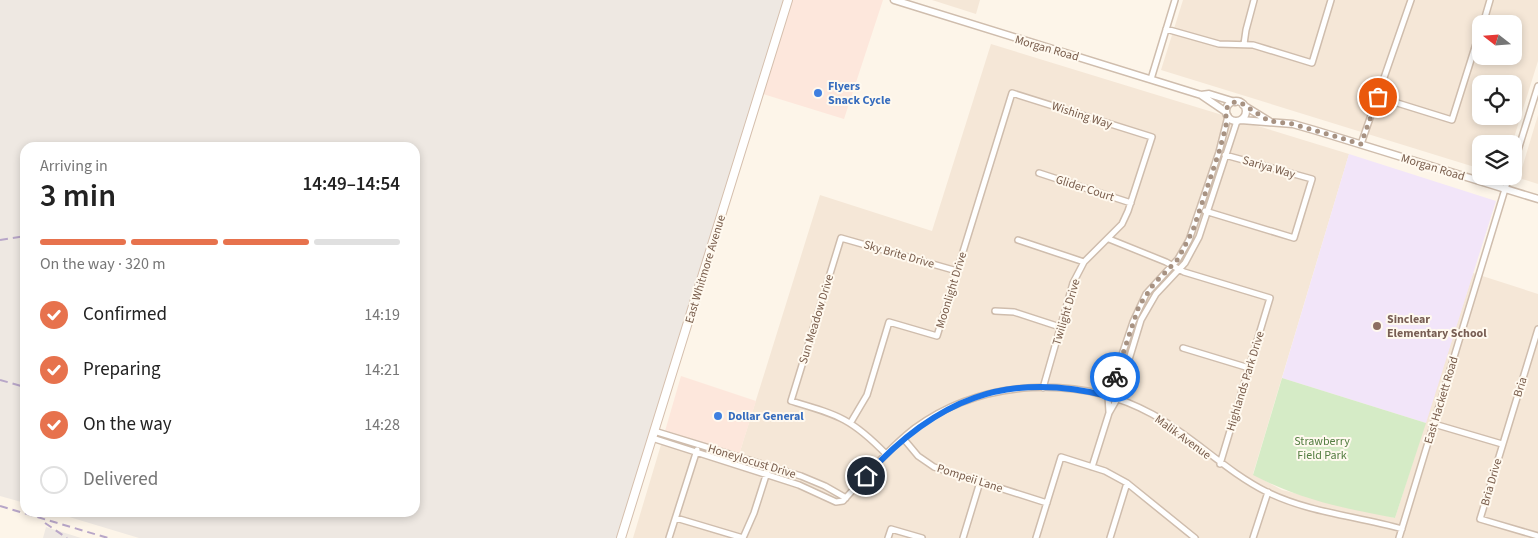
<!DOCTYPE html>
<html lang="en">
<head>
<meta charset="utf-8">
<style>
	:root { --surface:#fff; --page:#f6f6f6; --text:#222; --muted:#767676; --line:#e0e0e0; --accent:#e7724d }
	body { margin:0; font-family:"Source Sans 3",sans-serif; background:var(--page); color:var(--text); height:100vh; display:flex; flex-direction:column; font-size:19px; white-space:nowrap }
	* { box-sizing:border-box; margin:0 }
	p { font-size:16px; color:var(--muted) }
	.icon { flex:none; width:28px; height:28px; fill:none; stroke:currentColor; stroke-width:2; stroke-linecap:round; stroke-linejoin:round }
	.map { position:relative; flex:1; overflow:hidden }
	.sheet { position:absolute; left:20px; top:142px; width:400px; height:375px; display:flex; flex-direction:column; background:var(--surface); border-radius:15px; box-shadow:0 2px 8px #0003 }
	.sheet>* { flex:none }
	.needle { width:32px; rotate:287deg }
	.buttons { position:absolute; left:1472px; top:15px; display:grid; gap:10px }
	.buttons a { display:grid; place-items:center; width:50px; height:50px; border-radius:10px; background:var(--surface); box-shadow:0 2px 8px #0003; font-size:25px }
	.pin { position:absolute; display:grid; place-items:center; width:42px; height:42px; color:#fff; margin:-21px; border:2px solid #fff; border-radius:50%; box-shadow:0 1px 5px #0007 }
	.courier { position:absolute; display:grid; place-items:center; width:50px; height:50px; margin:-25px; border:4px solid #1a73e8; border-radius:50%; background:#fff; color:#222; box-shadow:0 1px 6px #0007 }
	.summary em { font-style:normal; font-weight:600 }
	.summary div { display:flex; flex-direction:column-reverse }
	.summary { display:flex; align-items:center; justify-content:space-between; height:85px; padding:0 20px }
	h1 { font-size:32px; font-weight:600; line-height:38px }
	.bar { display:grid; grid-template-columns:repeat(4,1fr); gap:8px 5px; align-content:center; height:60px; padding:0 20px }
	.bar i { height:6px; border-radius:4px; background:var(--line) }
	.bar .on { background:var(--accent) }
	.bar p { grid-column:span 4 }
	ol { padding:0 20px; list-style:none }
	li { display:flex; align-items:center; gap:15px; height:55px }
	li p { margin-inline-start:auto }
	li .icon { padding:5px; border-radius:50%; background:var(--accent); color:#fff; stroke-width:4 }
	li:last-child { color:var(--muted) }
	li i { width:28px; height:28px; border:2px solid var(--line); border-radius:50% }
	.map>svg:first-child { display:block }
</style>
</head>
<body>
<div class="map">
<svg width="1538" height="538" viewBox="0 0 1538 538">
	<rect width="100%" height="100%" fill="#fdf5e9"/>
	<path fill="#f5e7d7" fill-rule="evenodd" d="M 932,0 L 980,0 L 976,14 Z
		M 1183,0 L 1538,0 L 1538,61 L 1512,144 L 1481,144 L 1481,169 L 1161,70 ZM 1481,24 L 1514,24 L 1514,56 L 1481,56 ZM 1481,84 L 1514,84 L 1514,116 L 1481,116 Z
		M 991,44 L 1349,154 L 1253,474 L 1282,490 L 1395,518 L 1473,273 L 1538,294 L 1538,538 L 633,538 L 663,438 L 737,461 L 820,195 L 932,231 Z
		M 1538,115 L 1538,184 L 1519,178 Z"/>
	<path fill="#fde7dc" d="M 792,0 L 883,0 L 844,119 L 763,94 Z
		M 681,376 L 756,401 L 737,461 L 663,438 Z"/>
	<path fill="#eee8e2" d="M 0,0 L 789,0 L 687,327 L 617,538 L 139,538 L 56,513 L 415,512 L 415,148 L 25,148 L 25,503 L 0,496 Z
		M 46,527 L 81,538 L 43,538 Z"/>
	<path fill="#f2e5f9" d="M 1349,154 L 1496,201 L 1426,423 L 1282,378 Z"/>
	<path fill="#d5ebc6" d="M 1282,378 L 1426,423 L 1395,518 C 1342,508 1301,500 1253,475 Z"/>
	<g fill="none" stroke-linecap="round" stroke-linejoin="round">
		<defs>
			<path id="minor" d="M 1483,24 L 1490,0
				M 1166,29 L 1219,44 L 1253,45 L 1312,63 L 1331,0
				M 1244,44 L 1246,30 L 1254,0
				M 1151,79 L 1175,0
				M 1378,97 L 1452,120 L 1481,28
				M 1361,144 L 1411,0
				M 1514,163 L 1538,86
				M 1039,173 L 1131,203
				M 1205,211 L 1294,238 L 1312,179 L 1225,155
				M 1109,239 L 1166,262 L 1184,272 L 1270,298 L 1220,464
				M 1018,240 L 1084,262
				M 995,311 L 1014,312 L 1060,327
				M 1538,329 L 1480,519 L 1538,536
				M 1183,348 L 1249,368
				M 1109,412 L 1108,396 L 1133,322 L 1146,294 L 1178,259 L 1189,240 L 1219,152 L 1228,116
				M 851,422 L 867,395 L 889,322 L 937,336 L 1012,93 L 1152,137 L 1128,211 L 1122,224 L 1084,262 L 1073,283 L 1043,388
				M 1434,424 L 1502,444
				M 654,431 L 801,476 L 825,486 L 846,498
				M 652,438 L 799,485 L 836,502 L 843,501 C 866,476 888,449 915,428 C 982,379 1079,374 1152,414 C 1193,436 1225,471 1267,492 C 1310,513 1357,516 1402,529
				M 903,438 L 918,456 L 934,467 L 1047,503
				M 886,454 C 851,418 838,415 791,401 L 841,238 L 957,271
				M 1092,467 L 1109,413 L 1117,399 L 1141,320 L 1156,294 L 1185,263 L 1199,237 L 1237,121
				M 676,518 L 743,538
				M 669,538 L 697,450
				M 743,538 L 754,513 L 769,466
				M 888,538 L 891,529 L 922,538
				M 963,538 L 980,482
				M 1036,538 L 1061,457 L 1105,471 L 1127,483 L 1195,538
				M 1110,538 L 1127,483
				M 1253,538 L 1268,492
				M 1399,538 L 1509,176"/>
			<path id="tertiary" d="M 894,0 L 1201,95 L 1209,94 L 1235,102
				M 1201,95 L 1226,112
				M1226 111a10 10 0 1 1 20 0a10 10 0 1 1-20 0Z
				M 1243,105 L 1269,121
				M 1241,120 L 1293,124 L 1314,130 L 1538,199"/>
			<path id="secondary" d="M 621,538 L 788,0"/>
		</defs>
		<use href="#minor" stroke="#cfbdad" stroke-width="8"/>
		<use href="#tertiary" stroke="#cfbdad" stroke-width="9"/>
		<use href="#secondary" stroke="#d5bfad" stroke-width="10"/>
		<use href="#minor" stroke="#fff" stroke-width="5"/>
		<use href="#tertiary" stroke="#fff" stroke-width="6"/>
		<use href="#secondary" stroke="#fff" stroke-width="8"/>
		<path stroke="#b8a6c8" stroke-width="2" stroke-dasharray="8 5" stroke-linecap="butt" d="M 0,240 L 25,236
			M 0,380 L 25,387
			M 0,506 L 108,538
			M 45,523 L 67,538"/>
	</g>
	<g fill="none" stroke-linecap="round" stroke-linejoin="round">
		<path stroke="#a79282" stroke-width="5" stroke-dasharray="0 9" d="M 1115,377 L 1139,306 L 1153,285 L 1178,259 L 1193,230 L 1219,152 L 1226,126 L 1226,109 L 1230,104 L 1235,102 L 1241,103 L 1269,121 L 1293,124 L 1361,144 L 1378,97"/>
		<path stroke="#1a73e8" stroke-width="6" d="M 866,476 C 935,400 1006,370 1108,396 L 1115,377"/>
	</g>
	<g fill="#3f7fe0" stroke="#fff9ef" stroke-width="2">
		<circle cx="818" cy="93" r="5"/>
		<circle cx="718" cy="416" r="5"/>
	</g>
	<circle fill="#8d6e63" stroke="#fff9ef" stroke-width="2" cx="1377" cy="326" r="5"/>
	<g text-anchor="middle" stroke-width="4" stroke-linejoin="round" paint-order="stroke">
		<g font-size="12" fill="#785c4b" stroke="#fff9ef">
			<text transform="translate(1047 48) rotate(16)" y="4">Morgan Road</text>
			<text transform="translate(1082 115) rotate(18)" y="4">Wishing Way</text>
			<text transform="translate(1269 167) rotate(16)" y="4">Sariya Way</text>
			<text transform="translate(1433 167) rotate(17)" y="4">Morgan Road</text>
			<text transform="translate(1085 188) rotate(18)" y="4">Glider Court</text>
			<text transform="translate(899 254) rotate(16)" y="4">Sky Brite Drive</text>
			<text transform="translate(705 269) rotate(-73)" y="4">East Whitmore Avenue</text>
			<text transform="translate(951 290) rotate(-73)" y="4">Moonlight Drive</text>
			<text transform="translate(1066 312) rotate(-73)" y="4">Twilight Drive</text>
			<text transform="translate(816 319) rotate(-73)" y="4">Sun Meadow Drive</text>
			<text transform="translate(1245 381) rotate(-73)" y="4">Highlands Park Drive</text>
			<text transform="translate(1520 387) rotate(-73)" y="4">Bria</text>
			<text transform="translate(1441 400) rotate(-73)" y="4">East Hackett Road</text>
			<text transform="translate(1183 437) rotate(36)" y="4">Malik Avenue</text>
			<text transform="translate(752 461) rotate(17)" y="4">Honeylocust Drive</text>
			<text transform="translate(970 478) rotate(18)" y="4">Pompeii Lane</text>
			<text transform="translate(1491 482) rotate(-74)" y="4">Bria Drive</text>
		</g>
		<g font-size="12" font-weight="bold" fill="#366cbe" stroke="#fff9ef" text-anchor="start">
			<text x="828" y="90">Flyers<tspan x="828" dy="14">Snack Cycle</tspan></text>
			<text x="728" y="420">Dollar General</text>
		</g>
		<g font-size="12" font-weight="bold" fill="#785e54" stroke="#fff9ef" text-anchor="start">
			<text x="1387" y="323">Sinclear<tspan x="1387" dy="14">Elementary School</tspan></text>
		</g>
		<g font-size="12" fill="#547e42" stroke="#fff9ef">
			<text x="1322" y="445">Strawberry<tspan x="1322" dy="14">Field Park</tspan></text>
		</g>
	</g>
</svg>
<div class="buttons">
<a><svg class="needle" viewBox="-14 -14 28 28"><path d="M0-13l5 13h-10z" fill="#e53935"/><path d="M0 13l5-13h-10z" fill="#767676"/></svg></a>
<a><svg class="icon" aria-label="locate" viewBox="0 0 24 24"><circle cx="12" cy="12" r="6"/><path d="M12 2v4M12 18v4M2 12h4M18 12h4"/></svg></a>
<a><svg class="icon" aria-label="layers" viewBox="0 0 24 24"><path d="M12 4l9 5-9 5-9-5zM3 14l9 5 9-5"/></svg></a>
</div>
<div class="pin" style="left:1378px;top:97px;background:#ea580c"><svg class="icon" aria-label="bag" viewBox="0 0 24 24"><path d="M5 8h14l-1 12H6zM9 8a3 3 0 0 1 6 0"/></svg></div>
<div class="pin" style="left:866px;top:476px;background:#1f2937"><svg class="icon" aria-label="home" viewBox="0 0 24 24"><path d="M3 11l9-7 9 7M6 9v11h12V9"/></svg></div>
<div class="courier" style="left:1115px;top:377px"><svg class="icon" aria-label="bike" viewBox="0 0 24 24"><circle cx="6" cy="16" r="4"/><circle cx="18" cy="16" r="4"/><path d="M6 16l4-8h5l3 8M10 8l3 8H6M13 5h3"/></svg></div>
<section class="sheet">
<div class="summary"><div><h1>3 min</h1><p>Arriving in</p></div><em>14:49–14:54</em></div>
<div class="bar"><i class="on"></i><i class="on"></i><i class="on"></i><i></i><p>On the way · 320 m</p></div>
<ol>
<li><svg class="icon" aria-label="check" viewBox="0 0 24 24"><path d="M5 12l5 5 9-10"/></svg>Confirmed<p>14:19</p></li>
<li><svg class="icon" aria-label="check" viewBox="0 0 24 24"><path d="M5 12l5 5 9-10"/></svg>Preparing<p>14:21</p></li>
<li><svg class="icon" aria-label="check" viewBox="0 0 24 24"><path d="M5 12l5 5 9-10"/></svg>On the way<p>14:28</p></li>
<li><i></i>Delivered</li>
</ol>
</section>
</div>
</body>
</html>
